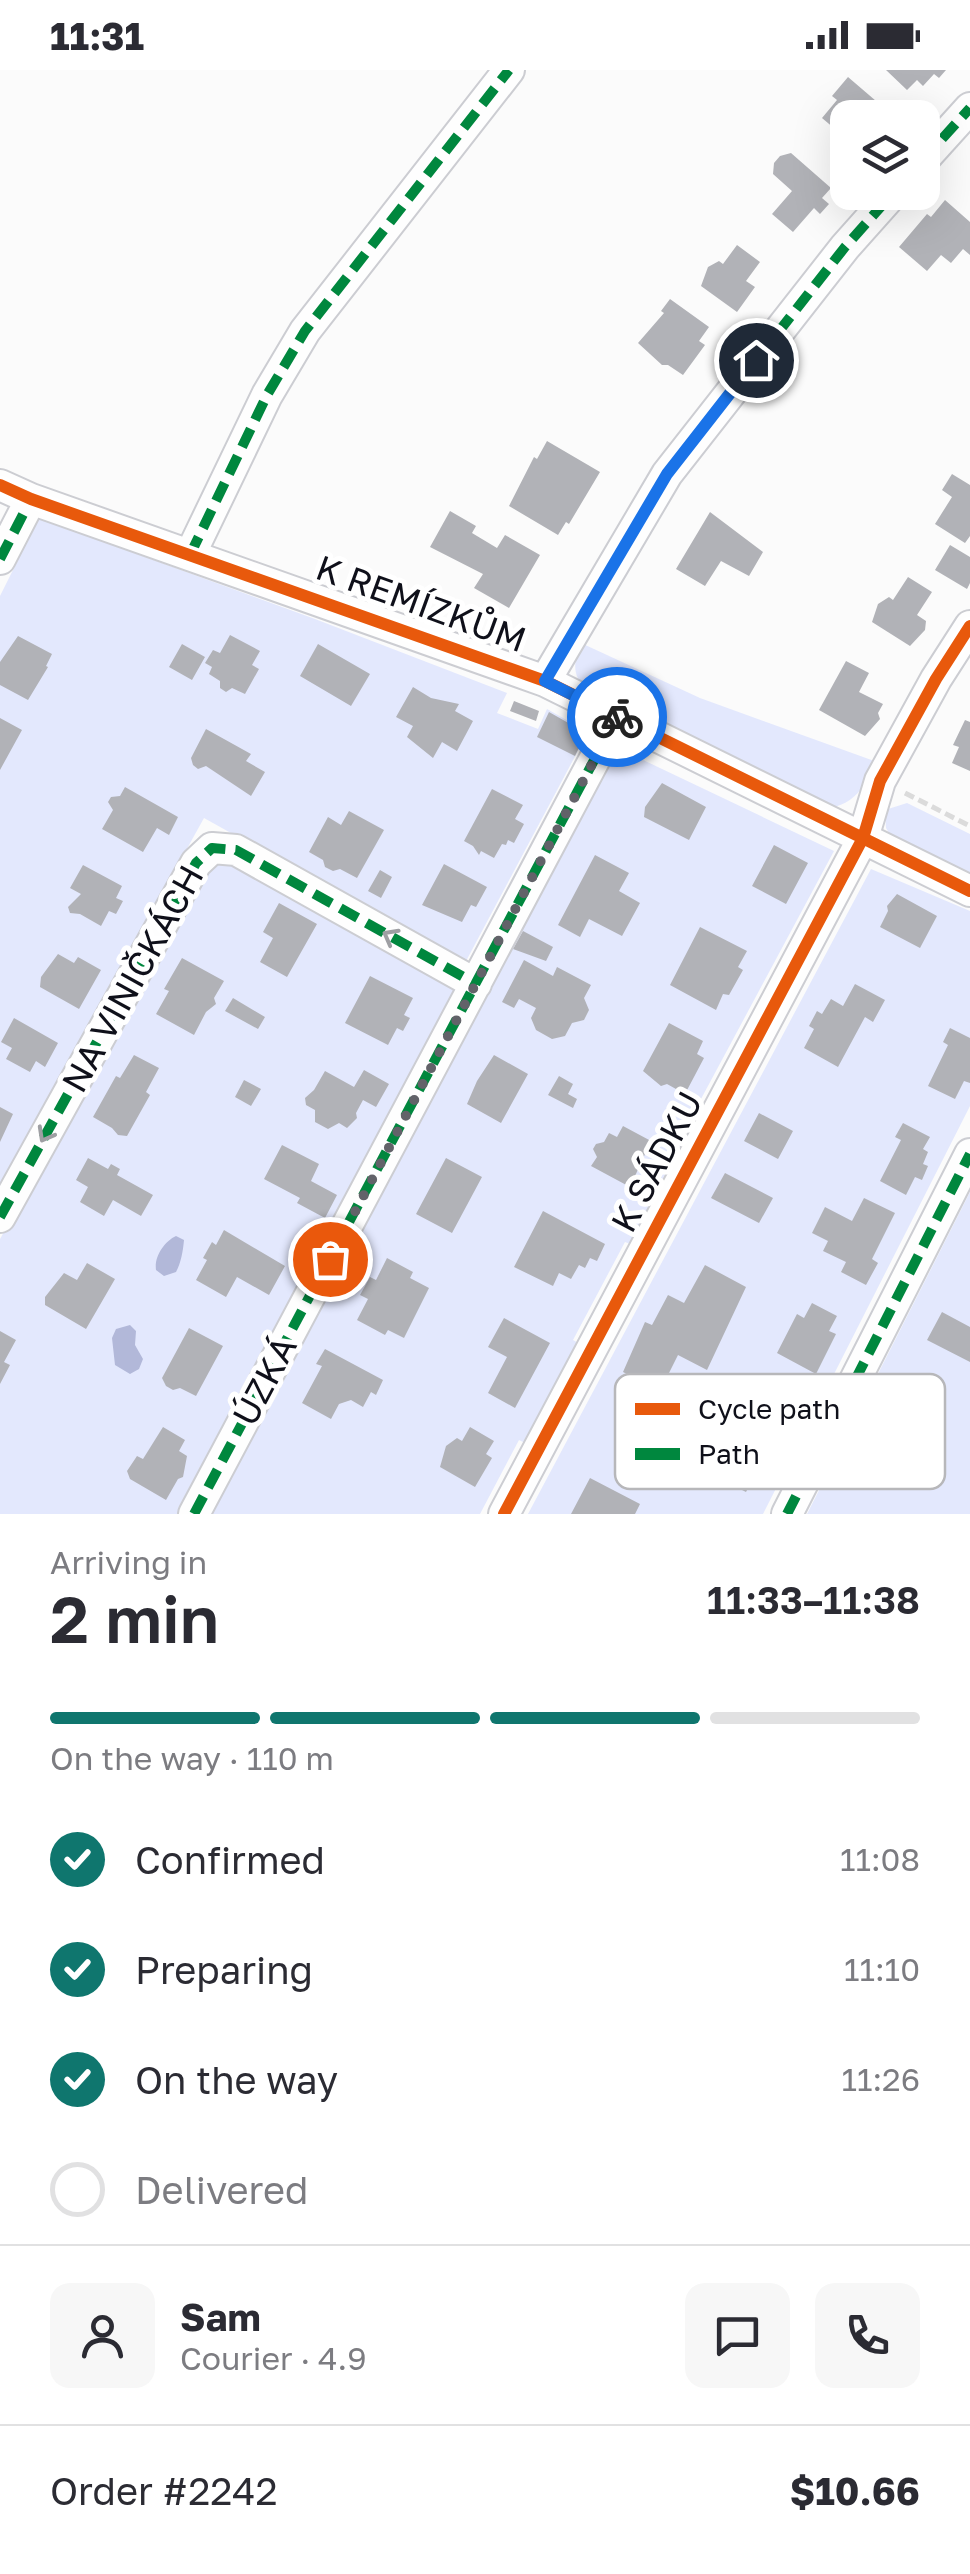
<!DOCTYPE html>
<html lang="en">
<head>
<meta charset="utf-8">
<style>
	:root { --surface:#fff; --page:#f7f7f7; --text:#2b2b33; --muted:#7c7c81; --line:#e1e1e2; --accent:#0f766e }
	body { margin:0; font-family:"Golos Text",sans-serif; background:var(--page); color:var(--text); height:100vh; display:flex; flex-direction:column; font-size:38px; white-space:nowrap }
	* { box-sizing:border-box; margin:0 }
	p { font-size:32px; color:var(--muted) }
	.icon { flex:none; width:55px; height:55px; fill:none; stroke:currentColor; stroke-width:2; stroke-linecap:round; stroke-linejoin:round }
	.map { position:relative; height:1444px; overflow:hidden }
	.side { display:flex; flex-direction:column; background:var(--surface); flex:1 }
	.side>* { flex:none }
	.controls { position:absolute; left:830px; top:30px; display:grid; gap:20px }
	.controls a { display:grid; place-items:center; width:110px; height:110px; border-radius:20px; background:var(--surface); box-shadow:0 10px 40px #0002; font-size:50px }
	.pin { position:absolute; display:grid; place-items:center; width:85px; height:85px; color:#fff; margin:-42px; border:5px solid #fff; border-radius:50%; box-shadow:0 2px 10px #0007 }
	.courier { position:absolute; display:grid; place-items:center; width:100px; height:100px; margin:-50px; border:8px solid #1a73e8; border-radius:50%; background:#fff; color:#222; box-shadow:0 2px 12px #0007 }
	.headline em { font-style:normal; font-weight:600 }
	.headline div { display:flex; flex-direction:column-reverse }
	.headline { display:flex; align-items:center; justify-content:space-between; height:170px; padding:0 50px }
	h1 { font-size:65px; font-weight:600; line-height:75px }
	.bar { display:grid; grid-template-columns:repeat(4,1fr); gap:15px 10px; align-content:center; height:120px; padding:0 50px }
	.bar i { height:12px; border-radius:8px; background:var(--line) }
	.bar .on { background:var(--accent) }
	.bar p { grid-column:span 4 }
	.line { display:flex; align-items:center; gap:25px; padding:0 50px; border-top:2px solid var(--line) }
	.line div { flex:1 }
	.round { display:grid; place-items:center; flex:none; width:105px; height:105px; border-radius:20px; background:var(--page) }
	ol { padding:0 50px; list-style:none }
	li { display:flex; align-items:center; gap:30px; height:110px }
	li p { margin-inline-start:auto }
	li .icon { padding:10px; border-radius:50%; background:var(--accent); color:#fff; stroke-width:4 }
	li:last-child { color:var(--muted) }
	li i { width:55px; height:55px; border:5px solid var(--line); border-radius:50% }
	.status { display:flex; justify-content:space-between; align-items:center; height:70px; padding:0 50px; background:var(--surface); direction:ltr }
	.status svg { height:28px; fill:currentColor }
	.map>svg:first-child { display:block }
</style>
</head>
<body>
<div class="status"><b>11:31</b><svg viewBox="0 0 49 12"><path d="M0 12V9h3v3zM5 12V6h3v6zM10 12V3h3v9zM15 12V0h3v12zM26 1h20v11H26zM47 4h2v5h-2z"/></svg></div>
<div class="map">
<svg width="970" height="1444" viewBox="0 0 970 1444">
	<rect width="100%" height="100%" fill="#fbfbfb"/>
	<path fill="#e3e8fd" d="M 39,448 L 315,549 L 507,623 L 497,643 L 538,659 L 547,639 L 588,662 L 465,893 L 204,748 L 0,1116 L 0,526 Z
		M 581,573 L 700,628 L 877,692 C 865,713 858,732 833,737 L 586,619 C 571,604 574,592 581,573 Z
		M 618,678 L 834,781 L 679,1070 L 686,1075 L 633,1175 L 625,1172 L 573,1270 L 580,1274 L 527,1374 L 519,1370 L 480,1444 L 210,1444 Z
		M 907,733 L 970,764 L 970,808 L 892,768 L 886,758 L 885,740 Z
		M 230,791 L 460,920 L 181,1444 L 0,1444 L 0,1169 L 206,799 Z
		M 871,799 L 970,841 L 970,1036 L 763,1444 L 528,1444 Z
		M 970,1122 L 970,1444 L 807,1444 Z"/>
	<path fill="#b2b8d9" d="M 176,1166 L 184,1170 C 183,1181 181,1193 176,1202 L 164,1206 L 156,1200 C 154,1186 165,1171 176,1166 Z
		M 130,1255 L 136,1261 L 135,1275 L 143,1289 L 139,1299 L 130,1304 L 115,1295 L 112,1268 L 116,1259 Z"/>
	<path fill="#b1b2b7" d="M 886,0 L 946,0 L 939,8 L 934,4 L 923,16 L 917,10 L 907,20 Z
		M 848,7 L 876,31 L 869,39 L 878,48 L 848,48 L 848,70 L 822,48 L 837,30 L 832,26 Z
		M 791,83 L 831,118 L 822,128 L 829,134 L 820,144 L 814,138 L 793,162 L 772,144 L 792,121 L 773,104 L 774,93 L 780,86 Z
		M 945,130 L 970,152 L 970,185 L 963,179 L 951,193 L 941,185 L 927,201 L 899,177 L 927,144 L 931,147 Z
		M 737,175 L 760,192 L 746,211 L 755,217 L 737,242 L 701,216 L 708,197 L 719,191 L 723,194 Z
		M 670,229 L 709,257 L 699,271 L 705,275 L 683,305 L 668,295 L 662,295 L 638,273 L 664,243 L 661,241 Z
		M 547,371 L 600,402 L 569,454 L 566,452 L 558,465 L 509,436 L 534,387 L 537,389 Z
		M 952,404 L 970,415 L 970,466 L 965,473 L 935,454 L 952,427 L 942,420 Z
		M 450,441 L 476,456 L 472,463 L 497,478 L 505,465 L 540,485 L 509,538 L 474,518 L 483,504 L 430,477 Z
		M 710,442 L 763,482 L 749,506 L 721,491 L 705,516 L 676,499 Z
		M 950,475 L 970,487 L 970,513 L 967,519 L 935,500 Z
		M 908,507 L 932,522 L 917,545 L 926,551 L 925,560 L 910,576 L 872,552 L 878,534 L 889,527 L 893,530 Z
		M 230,565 L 260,581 L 252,595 L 259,599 L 245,624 L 232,618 L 226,622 L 220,618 L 220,611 L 209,604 L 212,597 L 205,593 L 213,580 L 220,583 Z
		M 18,566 L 52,584 L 46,596 L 48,597 L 28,630 L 0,615 L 0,592 Z
		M 182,574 L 205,587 L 192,610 L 169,597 Z
		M 318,574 L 370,604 L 351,636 L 300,606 Z
		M 846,591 L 869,603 L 859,622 L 883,634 L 878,643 L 880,649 L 865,666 L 819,640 Z
		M 413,617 L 431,628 L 459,634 L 455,641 L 473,651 L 457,681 L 442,672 L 433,688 L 407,667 L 413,656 L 396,647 Z
		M 514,631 L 539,641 L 536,651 L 510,641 Z
		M 549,642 L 586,663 L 575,686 L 537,667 Z
		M 0,648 L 22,660 L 0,700 Z
		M 965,650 L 970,652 L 970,701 L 952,693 L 959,677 L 953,675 Z
		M 206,659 L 251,684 L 246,691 L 265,702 L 251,726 L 206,696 L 198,699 L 193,695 L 191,688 Z
		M 662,713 L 706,737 L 689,770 L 644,747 L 645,737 Z
		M 125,717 L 178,747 L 169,765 L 157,758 L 143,782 L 102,759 L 113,740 L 108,732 L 111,727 L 120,726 Z
		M 492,719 L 523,735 L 515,749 L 524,754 L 514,773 L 508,770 L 506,775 L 502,774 L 494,788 L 481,781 L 479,785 L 473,776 L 464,771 Z
		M 349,741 L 384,760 L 357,808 L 340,799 L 333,801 L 325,797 L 323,790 L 309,782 L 328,747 L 341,755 Z
		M 774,775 L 808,793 L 786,834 L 752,816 Z
		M 595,785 L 629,803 L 619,821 L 640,833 L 622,866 L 589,849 L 580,867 L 558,855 Z
		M 444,794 L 487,817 L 476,837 L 471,835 L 462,852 L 422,835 Z
		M 83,795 L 122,816 L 116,828 L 123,831 L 116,844 L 109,841 L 101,856 L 80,844 L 70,843 L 68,837 L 81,824 L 70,818 Z
		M 380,800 L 392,807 L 381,828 L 368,821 Z
		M 897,824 L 937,846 L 920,878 L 880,857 L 888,841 L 887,836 Z
		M 279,833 L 317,854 L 287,907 L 260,892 L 273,868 L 263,862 Z
		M 700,857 L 747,881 L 738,897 L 743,900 L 729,925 L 723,924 L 716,940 L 670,915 Z
		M 523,861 L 553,877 L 546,891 L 513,879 Z
		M 58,884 L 74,893 L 78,887 L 101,900 L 79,939 L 40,917 L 41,907 Z
		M 182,888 L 224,911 L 214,928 L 216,934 L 206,942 L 194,965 L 156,944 L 169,921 L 164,919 Z
		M 524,890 L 553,906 L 557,897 L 591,915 L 584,928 L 589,940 L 584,950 L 572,953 L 565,966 L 552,969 L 536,960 L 531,948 L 536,938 L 519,929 L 514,938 L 502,932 Z
		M 370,906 L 413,928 L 404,945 L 410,948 L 403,961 L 397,958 L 388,975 L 345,953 Z
		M 855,914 L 885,930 L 873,952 L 865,947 L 838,997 L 804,978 L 814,959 L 809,956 L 817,941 L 822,944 L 831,929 L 843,936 Z
		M 233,928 L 265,947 L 258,959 L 225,941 Z
		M 14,948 L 58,973 L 45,997 L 36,991 L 30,1002 L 6,989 L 12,978 L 1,972 Z
		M 669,953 L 703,971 L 697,984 L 704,988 L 685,1024 L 667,1014 L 661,1016 L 643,1001 Z
		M 950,958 L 970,968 L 970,1013 L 964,1011 L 955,1029 L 928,1016 L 948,975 L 943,972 Z
		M 134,985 L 159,998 L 146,1022 L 150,1025 L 127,1066 L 118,1065 L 112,1058 L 93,1047 L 116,1006 L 120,1008 Z
		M 494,985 L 528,1004 L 501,1053 L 467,1034 L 477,1011 Z
		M 364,1000 L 389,1014 L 376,1037 L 363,1030 L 356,1043 L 357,1048 L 347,1058 L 339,1053 L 328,1059 L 315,1052 L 315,1040 L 306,1035 L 305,1028 L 314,1020 L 325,1001 L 354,1017 Z
		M 559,1006 L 573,1014 L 568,1024 L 577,1029 L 573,1038 L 548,1025 Z
		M 244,1010 L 261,1019 L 251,1036 L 235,1027 Z
		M 0,1037 L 13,1044 L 0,1072 Z
		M 759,1043 L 793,1061 L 778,1089 L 744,1071 Z
		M 903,1053 L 930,1067 L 923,1079 L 928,1082 L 923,1094 L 928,1096 L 922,1110 L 915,1107 L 906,1125 L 880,1111 L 901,1070 L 895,1067 Z
		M 623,1056 L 651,1071 L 630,1117 L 591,1096 L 597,1087 L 593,1079 L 596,1074 L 604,1072 L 609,1063 L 617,1067 Z
		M 282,1075 L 319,1094 L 311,1111 L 337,1125 L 325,1148 L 297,1133 L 300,1128 L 264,1109 Z
		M 88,1088 L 108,1099 L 111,1094 L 120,1099 L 117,1105 L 153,1125 L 141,1146 L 113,1130 L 104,1146 L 80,1132 L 88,1117 L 76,1110 Z
		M 446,1088 L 482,1107 L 452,1163 L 416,1144 Z
		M 725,1103 L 773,1128 L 759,1153 L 711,1128 Z
		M 864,1128 L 895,1143 L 872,1189 L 878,1193 L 866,1215 L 841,1202 L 846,1192 L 823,1181 L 828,1171 L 812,1163 L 825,1137 L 852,1151 Z
		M 543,1141 L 605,1174 L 597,1191 L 590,1188 L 585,1198 L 579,1195 L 571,1209 L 559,1203 L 553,1216 L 514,1197 Z
		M 224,1160 L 285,1196 L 269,1225 L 237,1207 L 226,1227 L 196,1210 L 207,1190 L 203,1188 L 212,1172 L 216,1175 Z
		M 387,1188 L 413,1202 L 410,1208 L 429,1218 L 404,1268 L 388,1260 L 385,1265 L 357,1250 L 368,1229 L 360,1225 L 370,1207 L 376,1210 Z
		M 87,1193 L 115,1209 L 86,1259 L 45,1235 L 45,1227 L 64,1203 L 77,1210 Z
		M 705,1195 L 746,1217 L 707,1300 L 678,1285 L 660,1321 L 623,1302 L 645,1252 L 652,1255 L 668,1225 L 684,1233 Z
		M 812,1233 L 837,1246 L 829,1261 L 836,1264 L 816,1304 L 777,1283 L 797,1244 L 804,1248 Z
		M 942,1242 L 970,1257 L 970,1292 L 927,1270 Z
		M 504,1248 L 550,1273 L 515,1338 L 488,1323 L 507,1287 L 488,1277 Z
		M 189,1258 L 223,1276 L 196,1326 L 180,1318 L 173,1320 L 166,1316 L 162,1308 Z
		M 0,1261 L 16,1270 L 4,1292 L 10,1295 L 0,1314 Z
		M 325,1279 L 383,1310 L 376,1325 L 371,1322 L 363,1337 L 351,1330 L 339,1334 L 331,1349 L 302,1333 L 322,1296 L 316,1294 Z
		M 163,1357 L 185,1370 L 179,1381 L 187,1386 L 183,1407 L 178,1409 L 166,1430 L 130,1409 L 127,1401 L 137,1386 L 143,1389 Z
		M 470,1357 L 494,1371 L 486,1384 L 492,1388 L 475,1417 L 440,1397 L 446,1376 L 457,1368 L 462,1371 Z
		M 736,1373 L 764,1387 L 746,1422 L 718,1408 Z
		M 590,1408 L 640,1434 L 635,1444 L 571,1444 Z"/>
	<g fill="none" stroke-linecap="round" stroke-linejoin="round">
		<defs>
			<path id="minor" d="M 922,91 L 970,38
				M 0,415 L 31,429 L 545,611 L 970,821
				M 190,485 L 267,325 L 305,261 L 509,0
				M 0,489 L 31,429
				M 545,611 L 667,404 L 845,177 L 894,122
				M 0,1147 L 196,793 L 212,778 L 236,780 L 476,914
				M 194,1444 L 617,647
				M 504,1444 L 863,768 L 880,711 L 936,609 L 970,556
				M 787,1444 L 970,1084"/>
		</defs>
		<use href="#minor" stroke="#cccdd2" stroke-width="34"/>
		<path stroke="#dbdbdb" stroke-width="5" stroke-dasharray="10 5" stroke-linecap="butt" d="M 905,723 L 970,756"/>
		<use href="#minor" stroke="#fefefe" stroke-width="30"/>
		<path stroke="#00873e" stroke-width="10" stroke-dasharray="20 10" stroke-linecap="butt" d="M 922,91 L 970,38
			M 190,485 L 267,325 L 305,261 L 509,0
			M 0,489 L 31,429
			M 545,611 L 667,404 L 845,177 L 894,122
			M 0,1147 L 196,793 L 212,778 L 236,780 L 476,914
			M 194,1444 L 617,647
			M 787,1444 L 970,1084"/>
		<defs>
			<path id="cycleway" d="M 0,415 L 31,429 L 545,611 L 970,821
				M 504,1444 L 863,768 L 880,711 L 936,609 L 970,556"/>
		</defs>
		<use href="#cycleway" stroke="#fff" stroke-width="19"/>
		<use href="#cycleway" stroke="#e8590c" stroke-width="12"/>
	</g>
	<defs><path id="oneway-chevron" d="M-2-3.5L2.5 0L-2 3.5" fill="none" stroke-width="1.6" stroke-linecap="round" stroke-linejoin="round" transform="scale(2.5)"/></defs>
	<g stroke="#9e9fa3">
		<use href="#oneway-chevron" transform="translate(390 866) rotate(-151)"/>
		<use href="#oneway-chevron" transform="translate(45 1065) rotate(119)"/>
	</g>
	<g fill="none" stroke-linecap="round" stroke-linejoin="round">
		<path stroke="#626269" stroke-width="10" stroke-dasharray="0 18" d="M 330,1189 L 617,647"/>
		<path stroke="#1a73e8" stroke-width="12" d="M 617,647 L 545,611 L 667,404 L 756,290"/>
	</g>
	<g text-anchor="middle" stroke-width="10" stroke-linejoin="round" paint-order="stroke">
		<g font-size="35" fill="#0f101a" stroke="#fff">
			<text transform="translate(421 534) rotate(20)" y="12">K REMÍZKŮM</text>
			<text transform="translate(133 909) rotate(-61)" y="12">NA VINIČKÁCH</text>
			<text transform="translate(657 1092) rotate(-62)" y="12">K SÁDKU</text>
			<text transform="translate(265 1311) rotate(-62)" y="12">ÚZKÁ</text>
		</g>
	</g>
	<rect x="615" y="1304" width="330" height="115" rx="15" fill="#fff" stroke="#b7b7ba" stroke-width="2.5"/>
	<rect x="635" y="1333" width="45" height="12" fill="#e8590c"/>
	<rect x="635" y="1378" width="45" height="12" fill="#00873e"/>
	<g font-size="28" fill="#0f101a">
		<text x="698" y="1349">Cycle path</text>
		<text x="698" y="1394">Path</text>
	</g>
</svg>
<div class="controls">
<a><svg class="icon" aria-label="layers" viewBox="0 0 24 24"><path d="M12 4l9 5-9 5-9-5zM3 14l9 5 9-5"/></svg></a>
</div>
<div class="pin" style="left:330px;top:1189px;background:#ea580c"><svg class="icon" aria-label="bag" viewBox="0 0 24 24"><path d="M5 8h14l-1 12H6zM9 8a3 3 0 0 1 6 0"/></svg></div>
<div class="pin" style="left:756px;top:290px;background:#1f2937"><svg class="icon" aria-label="home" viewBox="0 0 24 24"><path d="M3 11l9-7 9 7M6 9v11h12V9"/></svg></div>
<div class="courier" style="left:617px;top:647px"><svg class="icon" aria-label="bike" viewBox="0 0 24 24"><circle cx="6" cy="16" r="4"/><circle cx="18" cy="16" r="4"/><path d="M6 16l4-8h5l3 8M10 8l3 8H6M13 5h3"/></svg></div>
</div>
<section class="side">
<div class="headline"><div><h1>2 min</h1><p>Arriving in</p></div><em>11:33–11:38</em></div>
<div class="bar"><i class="on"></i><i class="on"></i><i class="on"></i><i></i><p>On the way · 110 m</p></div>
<ol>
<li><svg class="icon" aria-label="check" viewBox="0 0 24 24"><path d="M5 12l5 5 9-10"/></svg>Confirmed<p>11:08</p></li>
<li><svg class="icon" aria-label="check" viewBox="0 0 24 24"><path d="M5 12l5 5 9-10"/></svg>Preparing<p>11:10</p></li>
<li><svg class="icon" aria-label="check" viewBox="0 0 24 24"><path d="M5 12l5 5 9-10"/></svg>On the way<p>11:26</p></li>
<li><i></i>Delivered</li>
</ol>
<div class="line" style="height:180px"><a class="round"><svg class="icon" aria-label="person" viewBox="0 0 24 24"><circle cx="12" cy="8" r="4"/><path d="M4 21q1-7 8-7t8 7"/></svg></a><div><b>Sam</b><p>Courier · 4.9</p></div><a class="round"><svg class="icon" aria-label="chat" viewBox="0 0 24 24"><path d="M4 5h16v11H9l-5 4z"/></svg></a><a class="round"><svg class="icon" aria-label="phone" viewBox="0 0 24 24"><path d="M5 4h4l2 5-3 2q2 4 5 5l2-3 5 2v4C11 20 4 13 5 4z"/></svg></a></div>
<div class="line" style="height:130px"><div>Order #2242</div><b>$10.66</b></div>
</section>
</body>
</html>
